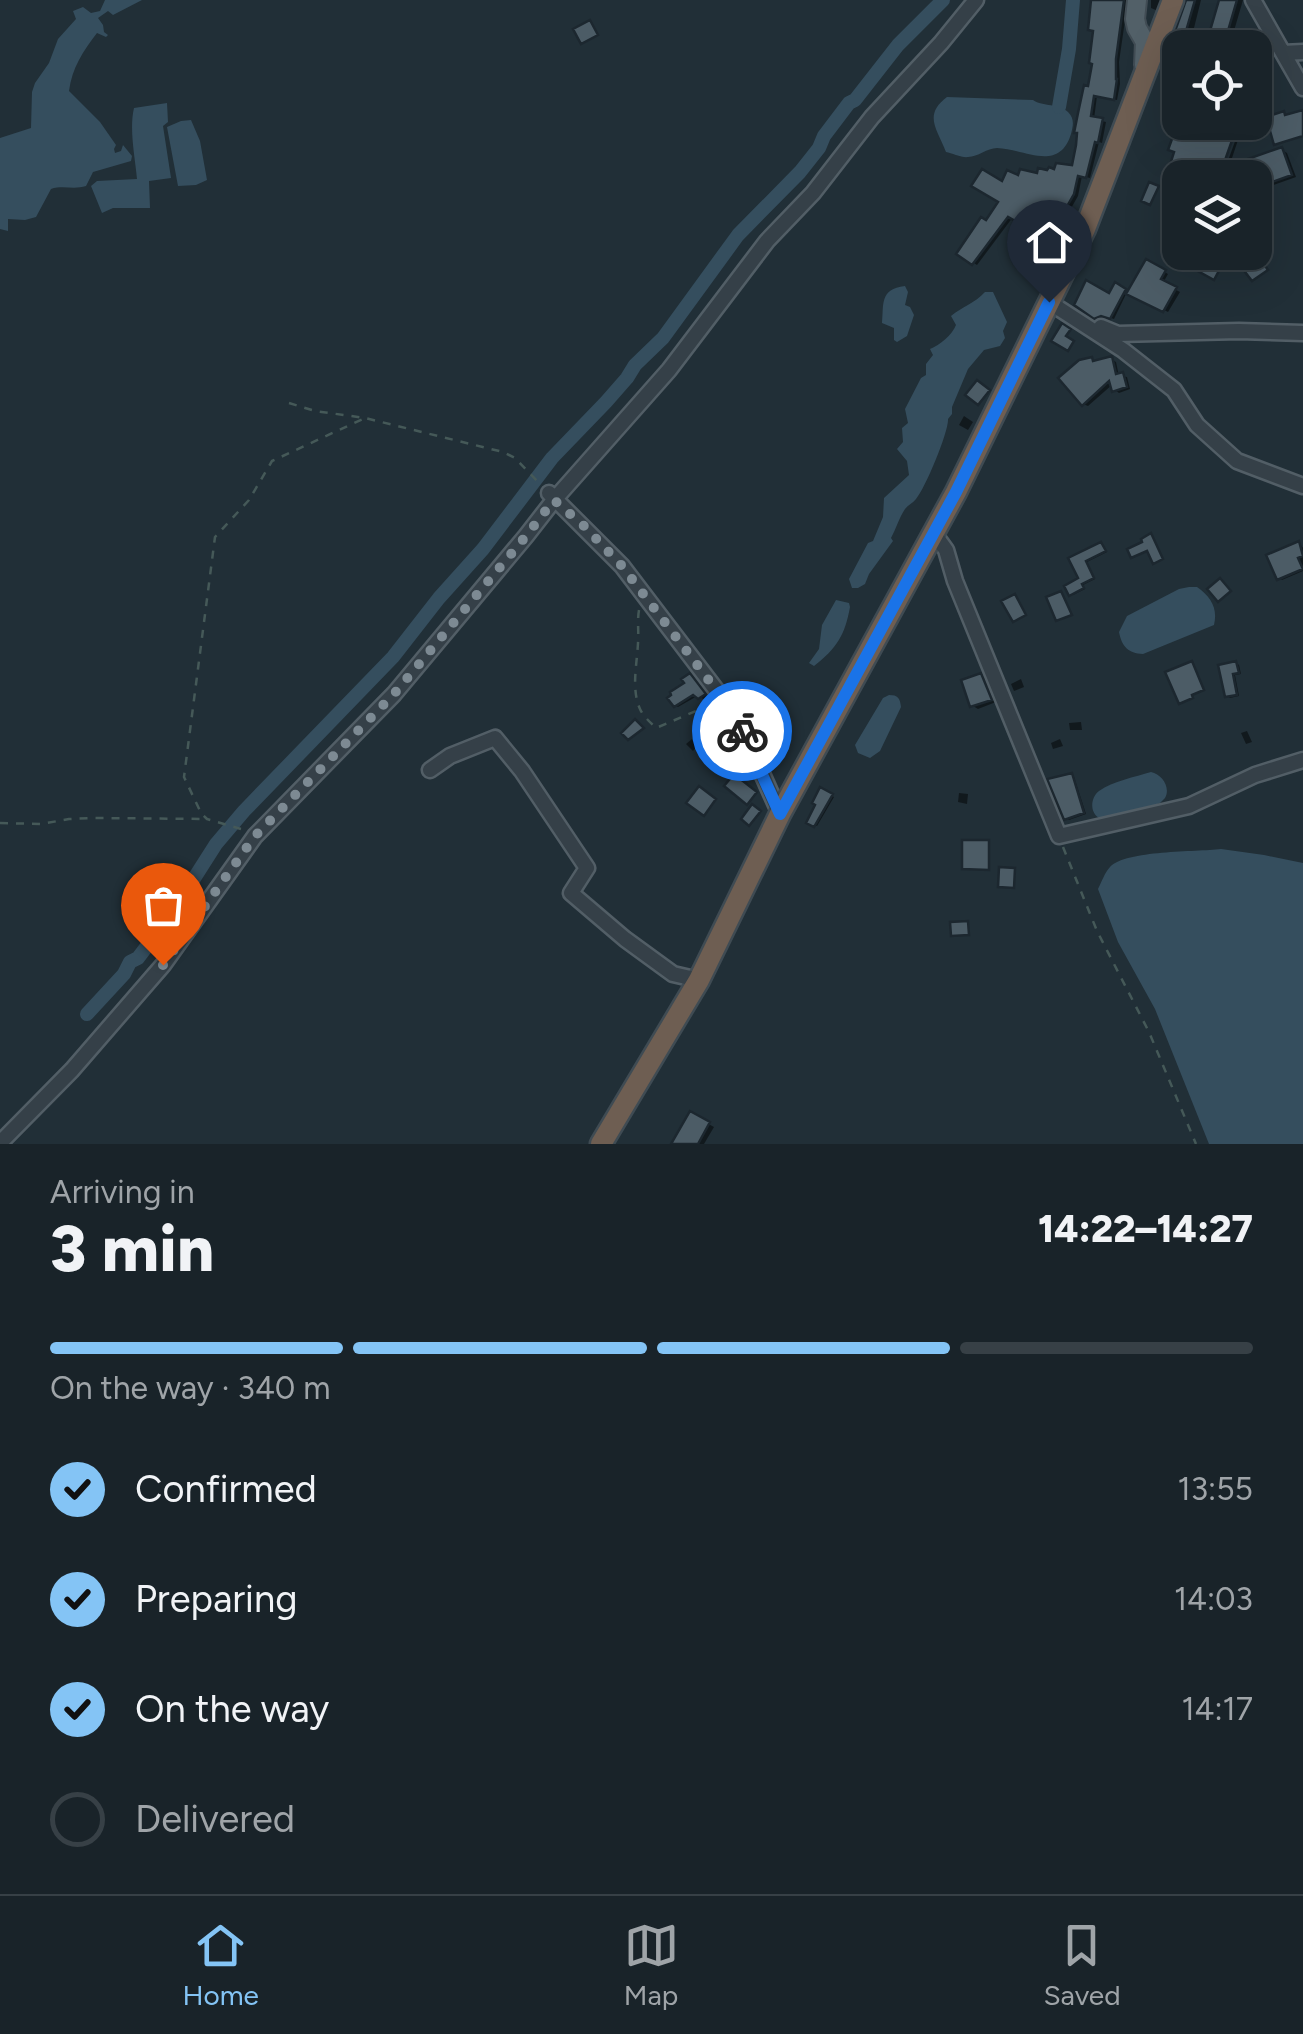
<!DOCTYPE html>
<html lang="en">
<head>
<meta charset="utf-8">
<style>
	:root { --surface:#192329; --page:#222b31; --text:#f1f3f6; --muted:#9fa4a8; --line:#374046; --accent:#84c4f5 }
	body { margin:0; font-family:Figtree,sans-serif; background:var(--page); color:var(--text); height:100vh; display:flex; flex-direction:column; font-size:38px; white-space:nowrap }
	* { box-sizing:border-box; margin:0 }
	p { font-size:32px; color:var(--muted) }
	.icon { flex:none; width:55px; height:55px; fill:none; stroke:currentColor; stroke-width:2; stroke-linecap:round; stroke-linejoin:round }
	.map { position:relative; height:1144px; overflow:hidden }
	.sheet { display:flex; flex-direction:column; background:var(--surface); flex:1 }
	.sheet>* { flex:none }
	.buttons { position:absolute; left:1162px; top:30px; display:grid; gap:20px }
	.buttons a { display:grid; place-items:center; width:110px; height:110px; border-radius:20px; background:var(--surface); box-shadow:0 10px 40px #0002,0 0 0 2px var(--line); font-size:50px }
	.pin { position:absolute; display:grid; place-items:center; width:85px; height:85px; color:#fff; margin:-102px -42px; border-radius:50% 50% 50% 0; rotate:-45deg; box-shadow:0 0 10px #0007 }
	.pin .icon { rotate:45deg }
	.courier { position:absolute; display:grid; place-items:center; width:100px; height:100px; margin:-50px; border:8px solid #1a73e8; border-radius:50%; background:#fff; color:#222; box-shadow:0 2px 12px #0007 }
	.head em { font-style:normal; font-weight:800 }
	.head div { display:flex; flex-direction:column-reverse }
	.head { display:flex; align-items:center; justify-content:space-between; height:170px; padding:0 50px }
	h1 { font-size:65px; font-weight:800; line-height:75px }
	.bar { display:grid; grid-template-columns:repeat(4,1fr); gap:15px 10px; align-content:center; height:120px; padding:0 50px }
	.bar i { height:12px; border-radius:8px; background:var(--line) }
	.bar .selected { background:var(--accent) }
	.bar p { grid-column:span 4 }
	ol { padding:0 50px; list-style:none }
	li { display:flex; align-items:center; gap:30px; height:110px }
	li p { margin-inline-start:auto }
	li .icon { padding:10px; border-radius:50%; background:var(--accent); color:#111; stroke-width:4 }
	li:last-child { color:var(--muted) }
	li i { width:55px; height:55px; border:5px solid var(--line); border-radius:50% }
	.tab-bar { display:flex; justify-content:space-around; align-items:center; height:140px; border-top:2px solid var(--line); background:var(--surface); font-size:28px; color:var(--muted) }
	.tab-bar a { display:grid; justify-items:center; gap:5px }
	.tab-bar .selected { color:var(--accent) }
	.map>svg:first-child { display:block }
</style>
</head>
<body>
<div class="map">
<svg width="1303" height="1144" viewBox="0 0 1303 1144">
	<rect width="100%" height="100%" fill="#212f37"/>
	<path fill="#354e5e" d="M 105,0 L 142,0 L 113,15 L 108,11 L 98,18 L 103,25 L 104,32 L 108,35 L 106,37 L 97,33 C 83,51 72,68 69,91 L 100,122 L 116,145 L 114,149 L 115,153 L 121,151 L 123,145 L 132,156 L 131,161 L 93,172 L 86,186 C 74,190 63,185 51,189 L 36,217 L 25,220 L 8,219 L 8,231 L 0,229 L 0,138 L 31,128 L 32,92 L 35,83 L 49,63 L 58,39 L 76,19 L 73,11 L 83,7 L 91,13 L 100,11 Z
		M 947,97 L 1033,100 C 1043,107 1059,103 1068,112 C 1075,119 1073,126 1071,134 C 1059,173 1025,149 997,148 C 987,148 978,157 968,157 C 962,158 952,153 946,152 C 937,129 923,115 947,97 Z
		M 167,103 L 168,122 L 163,126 L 171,178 L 149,181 L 150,208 L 113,208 L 102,213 L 91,186 L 97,181 L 137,179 C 135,157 129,129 134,108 Z
		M 191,120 L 200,141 L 207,180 L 196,185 L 178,186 L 167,127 L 181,121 Z
		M 905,286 L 908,292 L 905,305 L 910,307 L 914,315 L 907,336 L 897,342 L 894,340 L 894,328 L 882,323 C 884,305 879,289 905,286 Z
		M 985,292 L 993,292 L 1007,322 L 1003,331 L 1005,338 L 1000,346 L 984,350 L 968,369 L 952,407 L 952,414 L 948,419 C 949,431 925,489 916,499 C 913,503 908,505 905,509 C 899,518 896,529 891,538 L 893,541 L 869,574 L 865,584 L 858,588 L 852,588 L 849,579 L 868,543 L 873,541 L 883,517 L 884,498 L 909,475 L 907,461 L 897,449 L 903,442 L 902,428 L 908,423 L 905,409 L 921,378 L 926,375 L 926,364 L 933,355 L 930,349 C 940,345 952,335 956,325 L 951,316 C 962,307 975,303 985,292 Z
		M 1189,587 L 1197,587 C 1211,597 1218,608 1214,625 L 1143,654 C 1128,653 1122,647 1119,632 L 1127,616 L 1179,589 Z
		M 836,600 L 849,603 L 850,607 C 845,635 837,648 814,666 L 809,663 L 819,649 L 822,625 Z
		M 889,695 C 898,695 900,698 901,707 L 880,751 L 870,758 L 858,753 L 855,745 L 883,698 Z
		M 1151,772 C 1162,774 1171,788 1165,798 L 1160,803 C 1149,807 1109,824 1099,818 C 1089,812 1091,797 1099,791 C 1113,781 1135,777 1151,772 Z
		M 1221,849 L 1264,855 L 1303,863 L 1303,1144 L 1209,1144 L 1155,1009 L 1118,942 L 1098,889 C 1101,883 1105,872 1110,867 C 1126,850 1196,852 1221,849 Z"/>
	<path fill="#0007" d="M 1110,0 L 1128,0 L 1119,62 L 1120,84 L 1117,100 L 1097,96 L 1094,119 L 1106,122 L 1102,143 L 1099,142 L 1090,178 L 1082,176 L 1078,196 L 1053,240 L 1013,217 L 977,265 L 960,254 L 987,223 L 1001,201 L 1003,184 L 1020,178 L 1074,168 Z
		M 1151,0 L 1163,0 L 1158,11 L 1151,8 Z
		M 1188,0 L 1201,0 L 1189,48 L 1180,48 L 1180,67 L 1172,64 Z
		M 1222,0 L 1243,0 L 1229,48 L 1208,48 Z
		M 1255,61 L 1263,66 L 1258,76 L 1255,74 Z
		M 1180,122 L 1228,124 L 1205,178 L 1178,170 Z
		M 1237,136 L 1239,137 L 1229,167 L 1226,166 Z
		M 1282,150 L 1287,153 L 1296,177 L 1259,190 L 1255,188 Z
		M 1147,262 L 1168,274 L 1163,283 L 1180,292 L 1168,312 L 1127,292 L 1114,319 L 1105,316 L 1099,319 L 1077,304 L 1110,296 L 1116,286 L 1129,293 Z
		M 1111,359 L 1116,362 L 1119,376 L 1127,377 L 1130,389 L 1119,393 L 1115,390 L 1113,384 L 1088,406 L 1083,404 L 1092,360 L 1096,362 Z
		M 964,416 L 973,422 L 968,430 L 959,425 Z
		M 1299,543 L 1303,548 L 1303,571 L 1282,580 L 1279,578 Z
		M 1101,545 L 1107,552 L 1087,562 L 1095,579 L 1083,585 L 1085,589 L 1073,595 L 1071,594 L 1081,580 L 1071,559 Z
		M 1236,663 L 1239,665 L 1241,674 L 1235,675 L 1239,696 L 1230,698 L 1227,696 L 1220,667 Z
		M 981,675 L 986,678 L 996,702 L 978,709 L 973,706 Z
		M 693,677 L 707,696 L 703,699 L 699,695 L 678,707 L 675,706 Z
		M 1021,679 L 1024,687 L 1014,691 L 1011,684 Z
		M 1081,722 L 1082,730 L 1070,730 L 1069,723 Z
		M 1247,731 L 1252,742 L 1246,744 L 1241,733 Z
		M 692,739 L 698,745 L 693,751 L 686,744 Z
		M 1060,739 L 1063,746 L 1053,749 L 1051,743 Z
		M 1071,775 L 1074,777 L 1086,814 L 1069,820 L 1066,818 Z
		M 821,790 L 834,797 L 817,826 L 809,822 L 819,804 Z
		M 959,793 L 968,794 L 967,804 L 958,802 Z
		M 690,1114 L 714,1127 L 704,1144 L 682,1144 Z"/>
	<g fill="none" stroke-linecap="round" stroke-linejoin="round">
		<path stroke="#354e5e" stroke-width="14" d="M 1059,107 L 1069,49 L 1073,0
			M 87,1014 L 124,974 L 130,962 L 138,958 L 172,913 L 216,844 L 244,811 L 393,657 L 439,598 L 483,549 L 552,458 L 606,402 L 627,378 L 635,365 L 663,338 L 738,235 L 800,172 L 819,148 L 824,136 L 849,103 L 855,100 L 898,45 L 943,0"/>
	</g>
	<path fill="#4c5c66" stroke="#1c272f" stroke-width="2.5" d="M 1091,0 L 1124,0 L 1116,59 L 1116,79 L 1117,79 L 1114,100 L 1094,96 L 1091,116 L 1103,118 L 1098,143 L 1095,142 L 1086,178 L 1078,176 L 1074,194 L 1048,240 L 1008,217 L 972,265 L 956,254 L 981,217 L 986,220 L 998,202 L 971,186 L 982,169 L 1002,181 L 1007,170 L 1018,175 L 1020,169 L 1037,173 L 1038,168 L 1047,170 L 1049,167 L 1054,169 L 1056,163 L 1072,165 L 1076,145 L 1077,133 L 1074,133 L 1078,113 L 1084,85 L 1088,86 L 1092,64 L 1089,63 L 1093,31 L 1088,30 Z
		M 1186,0 L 1195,0 L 1176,66 L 1164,62 Z
		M 1219,0 L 1237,0 L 1223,48 L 1205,48 Z
		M 590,20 L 598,35 L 581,44 L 573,29 Z
		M 1303,110 L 1303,136 L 1274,145 L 1266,117 L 1284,111 L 1285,115 Z
		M 1178,122 L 1222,122 L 1222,127 L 1235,132 L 1223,166 L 1204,160 L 1199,177 L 1169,168 L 1174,152 L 1168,150 Z
		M 1282,147 L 1292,175 L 1255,188 L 1255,178 L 1248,178 L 1242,161 Z
		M 1149,182 L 1159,186 L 1150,205 L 1141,201 Z
		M 1205,254 L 1222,265 L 1214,280 L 1196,270 Z
		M 1259,257 L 1268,270 L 1252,281 L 1242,268 Z
		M 1146,259 L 1166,270 L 1161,279 L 1177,287 L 1163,312 L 1126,294 Z
		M 1086,280 L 1109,293 L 1115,282 L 1126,289 L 1110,319 L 1101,316 L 1094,319 L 1074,305 Z
		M 1062,323 L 1071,329 L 1066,336 L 1074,341 L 1068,351 L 1051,341 Z
		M 1112,356 L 1116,374 L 1123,372 L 1127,387 L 1112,392 L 1109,381 L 1082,406 L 1058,378 L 1079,360 L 1092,357 L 1093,361 Z
		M 977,380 L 990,390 L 978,405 L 965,395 Z
		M 1151,533 L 1163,559 L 1153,564 L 1147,551 L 1131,558 L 1127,549 L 1142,542 L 1141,539 Z
		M 1299,541 L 1303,556 L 1298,558 L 1303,569 L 1277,580 L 1266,555 Z
		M 1101,542 L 1106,551 L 1086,561 L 1094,578 L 1082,584 L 1084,588 L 1069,596 L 1064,586 L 1078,578 L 1068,558 Z
		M 1220,578 L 1231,591 L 1218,602 L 1207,589 Z
		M 1061,591 L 1072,615 L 1056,621 L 1046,597 Z
		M 1015,594 L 1026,615 L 1013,622 L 1001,601 Z
		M 1192,661 L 1204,690 L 1192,695 L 1193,698 L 1179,704 L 1165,672 Z
		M 1236,661 L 1239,673 L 1233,674 L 1237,695 L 1225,697 L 1218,665 Z
		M 690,673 L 706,694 L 698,699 L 693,695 L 674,707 L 667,698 L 671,695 L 670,692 L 684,683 L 681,679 Z
		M 981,673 L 992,700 L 970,707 L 961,680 Z
		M 635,719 L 644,728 L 628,740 L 621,733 Z
		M 1072,773 L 1084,813 L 1064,820 L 1047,779 Z
		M 734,774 L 757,792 L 747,805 L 724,786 Z
		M 699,786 L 716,799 L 704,816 L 686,803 Z
		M 820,787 L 833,794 L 814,827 L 806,823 L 815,805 L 812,803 Z
		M 752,804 L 761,811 L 749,826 L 741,819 Z
		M 962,840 L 989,840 L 989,870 L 962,869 Z
		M 999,867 L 1015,868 L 1014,888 L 998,887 Z
		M 968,921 L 969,935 L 951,936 L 950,922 Z
		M 690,1111 L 710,1122 L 698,1144 L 671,1144 Z"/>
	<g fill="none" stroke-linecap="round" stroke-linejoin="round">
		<defs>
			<path id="minor" d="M 1253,0 L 1283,53 L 1303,52
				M 1283,53 L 1303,88
				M 1049,302 L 1123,350 L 1174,390 L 1197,425 L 1237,461 L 1303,486
				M 1101,327 L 1118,334 L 1239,331 L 1303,333
				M 549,493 L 622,566 L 717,691 L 739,722 L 780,814
				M 933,532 L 946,550 L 955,581 L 1059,836 L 1189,806 L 1255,775 L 1303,760
				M 430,770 L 450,756 L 495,738 L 522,771 L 587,868 L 571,893 L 625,939 L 673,974 L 699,980
				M 0,1143 L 72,1070 L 163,965 L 255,836 L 394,694 L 526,536 L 554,500 L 669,370 L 767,241 L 813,193 L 872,117 L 941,43 L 976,0"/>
			<path id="major" d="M 1137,0 L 1135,19 L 1137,28 L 1145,42 L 1144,65"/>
			<path id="highway" d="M 601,1144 L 699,980 L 780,814 L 956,492 L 1085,229 L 1173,0"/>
		</defs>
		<use href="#minor" stroke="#525e66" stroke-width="19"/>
		<use href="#major" stroke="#414c54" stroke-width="22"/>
		<use href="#highway" stroke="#3f4b53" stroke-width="25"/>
		<path stroke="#455958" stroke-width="2.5" stroke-dasharray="8 8" stroke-linecap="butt" d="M 289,403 L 315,411 L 365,418 L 503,452 L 515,458 L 539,483
			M 639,610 C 637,622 639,632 638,643 C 637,664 631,689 640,709 C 643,716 650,722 656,728 L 696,711 L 714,714
			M 0,823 L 41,824 L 69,819 L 94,818 L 206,819
			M 241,829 L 207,819 L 201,813 L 184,777 L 215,537 L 249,500 L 272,461 L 365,418
			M 1063,847 L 1097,931 L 1149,1032 L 1196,1144"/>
		<use href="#minor" stroke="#354048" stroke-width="14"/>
		<use href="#major" stroke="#526068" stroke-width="18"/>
		<use href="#highway" stroke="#6e5e52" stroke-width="20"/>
	</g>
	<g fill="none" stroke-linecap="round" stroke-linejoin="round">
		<path stroke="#7d8a93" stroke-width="10" stroke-dasharray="0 18" d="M 163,965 L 255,836 L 394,694 L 526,536 L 554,500 L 584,526 L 622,566 L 717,691 L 742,731"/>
		<path stroke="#1a73e8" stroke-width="12" d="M 742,731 L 780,814 L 956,492 L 1049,302"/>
	</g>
</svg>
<div class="buttons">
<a><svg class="icon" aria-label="locate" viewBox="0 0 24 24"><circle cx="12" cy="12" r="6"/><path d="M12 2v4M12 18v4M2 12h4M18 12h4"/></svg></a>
<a><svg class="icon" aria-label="layers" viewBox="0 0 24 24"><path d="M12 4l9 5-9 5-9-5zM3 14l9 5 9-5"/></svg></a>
</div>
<div class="pin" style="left:163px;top:965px;background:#ea580c"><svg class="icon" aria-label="bag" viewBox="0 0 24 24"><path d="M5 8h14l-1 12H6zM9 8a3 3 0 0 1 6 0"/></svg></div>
<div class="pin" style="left:1049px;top:302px;background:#1f2937"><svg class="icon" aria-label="home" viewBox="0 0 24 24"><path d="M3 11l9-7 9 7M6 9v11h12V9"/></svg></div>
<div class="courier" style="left:742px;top:731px"><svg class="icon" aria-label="bike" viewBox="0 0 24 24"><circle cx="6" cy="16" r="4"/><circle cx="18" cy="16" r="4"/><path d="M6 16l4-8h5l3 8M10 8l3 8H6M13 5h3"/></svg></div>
</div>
<section class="sheet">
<div class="head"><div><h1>3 min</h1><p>Arriving in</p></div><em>14:22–14:27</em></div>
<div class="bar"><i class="selected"></i><i class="selected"></i><i class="selected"></i><i></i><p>On the way · 340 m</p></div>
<ol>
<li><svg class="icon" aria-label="check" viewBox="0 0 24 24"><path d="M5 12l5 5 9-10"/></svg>Confirmed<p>13:55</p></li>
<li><svg class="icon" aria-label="check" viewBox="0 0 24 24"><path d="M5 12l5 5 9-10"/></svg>Preparing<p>14:03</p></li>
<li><svg class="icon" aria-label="check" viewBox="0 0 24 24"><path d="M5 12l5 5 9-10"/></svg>On the way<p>14:17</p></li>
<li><i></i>Delivered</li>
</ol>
</section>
<nav class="tab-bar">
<a class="selected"><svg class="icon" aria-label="home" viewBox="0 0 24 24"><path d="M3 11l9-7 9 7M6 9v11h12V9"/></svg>Home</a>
<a><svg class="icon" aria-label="map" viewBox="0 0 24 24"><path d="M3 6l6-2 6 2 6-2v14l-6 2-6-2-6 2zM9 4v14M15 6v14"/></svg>Map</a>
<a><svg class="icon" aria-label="saved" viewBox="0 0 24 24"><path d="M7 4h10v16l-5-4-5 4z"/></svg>Saved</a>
</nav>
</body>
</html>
